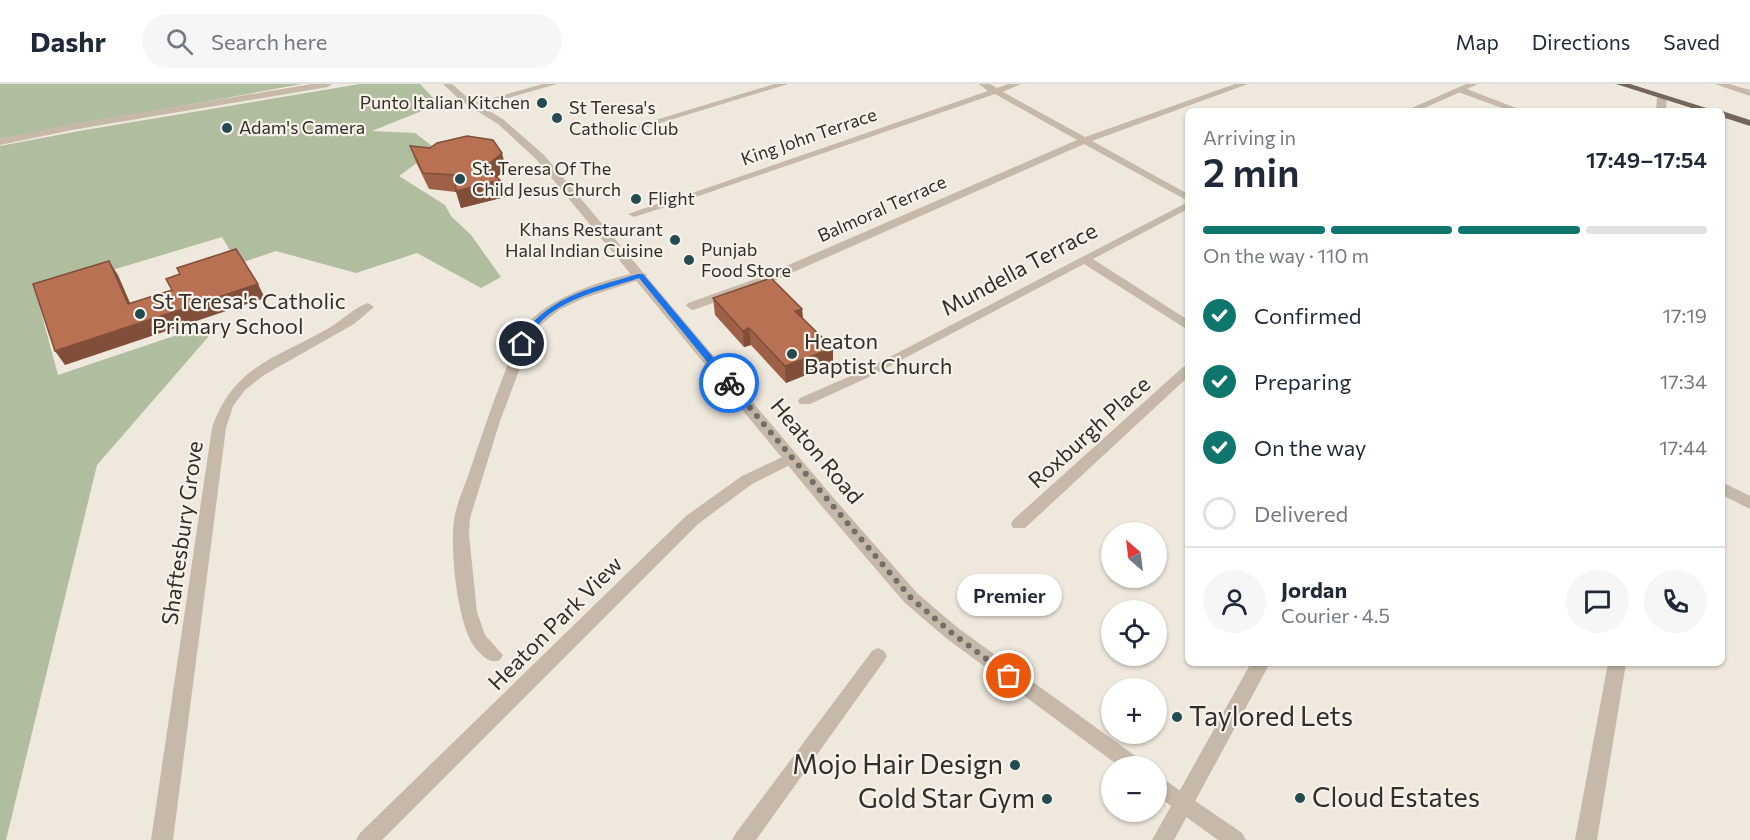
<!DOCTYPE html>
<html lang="en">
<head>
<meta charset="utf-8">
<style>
	:root { --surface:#fff; --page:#f6f6f7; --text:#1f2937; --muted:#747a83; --line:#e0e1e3; --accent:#0f766e }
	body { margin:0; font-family:Commissioner,sans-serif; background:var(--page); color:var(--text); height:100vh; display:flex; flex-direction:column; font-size:22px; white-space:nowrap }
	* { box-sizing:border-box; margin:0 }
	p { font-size:20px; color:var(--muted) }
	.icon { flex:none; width:33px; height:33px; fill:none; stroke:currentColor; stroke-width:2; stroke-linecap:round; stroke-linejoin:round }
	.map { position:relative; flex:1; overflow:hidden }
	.panel { position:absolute; left:1185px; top:24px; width:540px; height:558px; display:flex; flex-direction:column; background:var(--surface); border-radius:9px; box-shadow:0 2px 4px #0004 }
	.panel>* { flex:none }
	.needle { width:39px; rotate:332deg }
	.tools { position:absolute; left:1101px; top:438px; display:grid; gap:12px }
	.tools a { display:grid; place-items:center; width:66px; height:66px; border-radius:50%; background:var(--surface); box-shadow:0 2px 4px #0004; font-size:30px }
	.pin { position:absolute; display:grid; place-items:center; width:51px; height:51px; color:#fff; margin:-26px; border:3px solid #fff; border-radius:50%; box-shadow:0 2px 6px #0007 }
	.courier { position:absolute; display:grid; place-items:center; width:60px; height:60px; margin:-30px; border:4px solid #1a73e8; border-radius:50%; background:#fff; color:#222; box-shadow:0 2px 8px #0007 }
	.bubble { position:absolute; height:42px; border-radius:21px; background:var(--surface); box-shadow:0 2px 4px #0004; font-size:20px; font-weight:600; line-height:42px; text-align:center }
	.head em { font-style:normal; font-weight:600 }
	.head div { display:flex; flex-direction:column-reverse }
	.head { display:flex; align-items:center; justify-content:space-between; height:102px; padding:0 18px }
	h1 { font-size:39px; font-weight:600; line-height:45px }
	.bar { display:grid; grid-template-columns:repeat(4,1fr); gap:9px 6px; align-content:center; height:72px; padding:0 18px }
	.bar i { height:8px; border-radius:4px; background:var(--line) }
	.bar .current { background:var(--accent) }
	.bar p { grid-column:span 4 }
	.line { display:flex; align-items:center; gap:15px; padding:0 18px; border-top:2px solid var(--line) }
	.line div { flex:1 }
	.round { display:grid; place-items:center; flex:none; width:63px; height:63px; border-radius:32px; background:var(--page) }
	ol { padding:0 18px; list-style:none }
	li { display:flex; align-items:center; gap:18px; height:66px }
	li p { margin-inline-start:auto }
	li .icon { padding:6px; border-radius:50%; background:var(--accent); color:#fff; stroke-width:4 }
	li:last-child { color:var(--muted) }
	li i { width:33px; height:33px; border:3px solid var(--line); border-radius:50% }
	header { display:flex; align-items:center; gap:36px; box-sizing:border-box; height:84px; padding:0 30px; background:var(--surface); border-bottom:2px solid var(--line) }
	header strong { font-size:28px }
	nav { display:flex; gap:33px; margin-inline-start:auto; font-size:21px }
	.search { width:420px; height:54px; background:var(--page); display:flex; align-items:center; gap:15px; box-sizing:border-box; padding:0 21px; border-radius:33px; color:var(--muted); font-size:22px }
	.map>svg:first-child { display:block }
</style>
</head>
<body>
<header>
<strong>Dashr</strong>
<div class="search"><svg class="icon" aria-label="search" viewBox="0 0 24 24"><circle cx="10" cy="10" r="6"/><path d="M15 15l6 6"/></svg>Search here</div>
<nav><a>Map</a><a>Directions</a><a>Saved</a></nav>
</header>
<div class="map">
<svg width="1750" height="756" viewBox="0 0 1750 756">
	<rect width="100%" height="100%" fill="#efe8dd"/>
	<path fill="#b1bd9f" d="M 0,0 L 302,0 L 0,55 Z
		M 360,0 L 420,0 L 439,20 L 372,47 L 415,49 L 436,65 L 399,92 L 445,121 L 451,132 L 471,151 L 501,193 L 481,204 L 417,169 L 356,189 L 276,167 L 238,180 L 222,153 L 36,209 L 58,291 L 180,250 L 209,252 L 97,381 L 6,756 L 0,756 L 0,62 L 79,47 Z"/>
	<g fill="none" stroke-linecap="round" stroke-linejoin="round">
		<path fill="#c6b9aa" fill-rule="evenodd" d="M 1458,4 L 1464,4 L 1524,27 L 1510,27 L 1458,8 Z
			M 683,111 L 687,112 L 687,116 L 634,133 L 628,130 Z
			M 767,191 L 771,192 L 771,198 L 696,225 L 692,226 L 686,222 L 688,219 Z
			M 862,287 L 869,291 L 867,294 L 810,320 L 800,320 L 798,317 L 800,314 Z"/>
		<path fill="#c6b9aa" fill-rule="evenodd" d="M 312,0 L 332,0 L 328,3 L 72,46 L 0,61 L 0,55 L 72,40 Z
			M 543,0 L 557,0 L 473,24 L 468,21 Z
			M 774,0 L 788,0 L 621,51 L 613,49 Z
			M 979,0 L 990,0 L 997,4 L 1008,0 L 1021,0 L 1003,8 L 1085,53 L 1235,0 L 1248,0 L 1092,57 L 1188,110 L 1188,117 L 1084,60 L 771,198 L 763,198 L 763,192 L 1077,56 L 995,10 L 687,116 L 679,116 L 678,114 L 988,7 Z
			M 1466,0 L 1478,0 L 1418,27 L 1405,27 Z
			M 1715,0 L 1729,0 L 1750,6 L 1750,12 Z
			M 1662,10 L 1667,13 L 1666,27 L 1656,27 L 1657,13 Z
			M 1188,118 L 1188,125 L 1093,175 L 1188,236 L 1188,246 L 1084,180 L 867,294 L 857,294 L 855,291 Z
			M 641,187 L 647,191 L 645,194 L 584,214 L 559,226 L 536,245 L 529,260 L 500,337 L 470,434 L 469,451 L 477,528 L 485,551 L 503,571 L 500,576 C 490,580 485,574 478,567 C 457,547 450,465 454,436 C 456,421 463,406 468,392 C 480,356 492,321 506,285 C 511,271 516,252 527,240 C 554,210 603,197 641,187 Z
			M 368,219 L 374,223 L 354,240 L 264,291 L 245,306 L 233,322 L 226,344 L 173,756 L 151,756 L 212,344 C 234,281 277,274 329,244 C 341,237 355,223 368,219 Z
			M 1188,282 L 1188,293 L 1025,444 L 1013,444 L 1011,440 L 1013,436 L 1183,283 Z
			M 791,369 L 798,374 L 796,378 L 752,400 L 698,440 L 382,756 L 356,756 L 360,749 L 686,432 L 742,392 Z
			M 1722,398 L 1750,412 L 1750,425 L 1722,411 Z
			M 878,564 L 884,567 L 887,572 L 884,577 L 756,756 L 732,756 L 736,749 L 872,567 Z
			M 1251,579 L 1270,579 L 1174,756 L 1152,756 Z
			M 1608,579 L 1626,579 L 1597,756 L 1575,756 Z"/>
		<path fill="#c6b9aa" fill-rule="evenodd" d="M 443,0 L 452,0 L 467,13 L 504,36 L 544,71 L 831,411 L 917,509 L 958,544 L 1141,676 L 1144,682 L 1119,682 L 946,554 L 905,519 L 819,419 L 536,75 L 498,40 L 461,17 Z
			M 1156,690 L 1242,749 L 1246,756 L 1218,756 L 1156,711 Z"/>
		<path fill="#75665c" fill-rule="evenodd" d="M 1616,0 L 1630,0 L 1716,27 L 1701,27 Z
			M 1722,27 L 1750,36 L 1750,42 L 1722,33 Z"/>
	</g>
	<path fill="#9e6147" d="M 410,62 L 430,64 L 506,85 L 497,93 L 500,96 L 505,113 L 461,124 L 456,108 L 429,105 L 416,78 Z
		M 713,214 L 802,225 L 803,234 L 833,280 L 786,299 L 751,261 L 744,263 L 715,231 Z"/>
	<path fill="#814f39" d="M 502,69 L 506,85 L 491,98 L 500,96 L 505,113 L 461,124 L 456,107 Z
		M 109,177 L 118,191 L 137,235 L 128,220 Z
		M 258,200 L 265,214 L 65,281 L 55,267 Z
		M 802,225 L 803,241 L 795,227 Z
		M 749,244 L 751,261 L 744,263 L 743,247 Z
		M 833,264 L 833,280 L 786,299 L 785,282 Z"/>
	<path fill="#b87152" stroke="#814f39" stroke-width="1.5" d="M 467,52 L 493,56 L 502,69 L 485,83 L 500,96 L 456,107 L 455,91 L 423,89 L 410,62 L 430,64 L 437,59 Z
		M 236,165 L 258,200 L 55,267 L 33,200 L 109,177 L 128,220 L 172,206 L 166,195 L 180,190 L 177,184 Z
		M 771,194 L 802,225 L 795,227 L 833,264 L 785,282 L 749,244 L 743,247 L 713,214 Z"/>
	<path fill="#1a73e8" d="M 638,190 L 643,190 L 733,297 L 733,301 L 726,301 L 639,194 C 604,206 557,214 534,246 C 530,251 528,257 525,262 L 517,260 C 544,213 589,205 638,190 Z"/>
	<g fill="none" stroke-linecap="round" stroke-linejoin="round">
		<path stroke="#756e68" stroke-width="6" stroke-dasharray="0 10.8" d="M 729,299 L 911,514 L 952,549 L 1009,592"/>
	</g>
	<g fill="#234b51" stroke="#f7f2e9" stroke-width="2">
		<circle cx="542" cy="19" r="6"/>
		<circle cx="557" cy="34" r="6"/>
		<circle cx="227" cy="44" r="6"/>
		<circle cx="460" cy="95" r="6"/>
		<circle cx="636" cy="115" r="6"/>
		<circle cx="675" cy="156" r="6"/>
		<circle cx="689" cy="176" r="6"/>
		<circle cx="140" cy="230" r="6"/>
		<circle cx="792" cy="270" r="6"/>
		<circle cx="1177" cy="633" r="6"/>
		<circle cx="1015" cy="681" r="6"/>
		<circle cx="1300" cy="714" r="6"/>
		<circle cx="1047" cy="715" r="6"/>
	</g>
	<g text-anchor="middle" stroke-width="4.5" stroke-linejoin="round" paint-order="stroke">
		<g font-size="18" fill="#342d29" stroke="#f7f2e9" text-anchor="start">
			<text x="530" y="25" text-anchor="end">Punto Italian Kitchen</text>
			<text x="569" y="30">St Teresa's<tspan x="569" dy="21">Catholic Club</tspan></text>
			<text x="239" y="50">Adam's Camera</text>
			<text x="472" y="91">St. Teresa Of The<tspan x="472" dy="21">Child Jesus Church</tspan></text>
			<text x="648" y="121">Flight</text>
			<text x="663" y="152" text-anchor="end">Khans Restaurant<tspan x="663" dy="21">Halal Indian Cuisine</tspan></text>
			<text x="701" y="172">Punjab<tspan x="701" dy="21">Food Store</tspan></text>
		</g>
		<g font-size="18" fill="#342d29" stroke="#f7f2e9">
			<text transform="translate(809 53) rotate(-19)" y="6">King John Terrace</text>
			<text transform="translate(882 125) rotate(-24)" y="6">Balmoral Terrace</text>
		</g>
		<g font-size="22" fill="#342d29" stroke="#f7f2e9">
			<text transform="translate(1019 185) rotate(-28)" y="8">Mundella Terrace</text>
			<text transform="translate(1089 348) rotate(-42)" y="8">Roxburgh Place</text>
			<text transform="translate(817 367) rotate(50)" y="8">Heaton Road</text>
			<text transform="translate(182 449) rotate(-82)" y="8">Shaftesbury Grove</text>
			<text transform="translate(555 539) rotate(-45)" y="8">Heaton Park View</text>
		</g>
		<g font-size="22" fill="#342d29" stroke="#f7f2e9" text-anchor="start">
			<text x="152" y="225">St Teresa's Catholic<tspan x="152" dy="25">Primary School</tspan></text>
			<text x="804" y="265">Heaton<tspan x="804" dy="25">Baptist Church</tspan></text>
		</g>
		<g font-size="27" fill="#342d29" stroke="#f7f2e9" text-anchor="start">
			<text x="1189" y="642">Taylored Lets</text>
			<text x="1003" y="690" text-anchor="end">Mojo Hair Design</text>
			<text x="1312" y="723">Cloud Estates</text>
			<text x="1035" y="724" text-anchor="end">Gold Star Gym</text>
		</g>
	</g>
</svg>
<div class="tools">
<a><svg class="needle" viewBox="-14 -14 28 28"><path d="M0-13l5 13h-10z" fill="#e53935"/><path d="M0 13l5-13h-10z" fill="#747a83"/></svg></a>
<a><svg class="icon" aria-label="locate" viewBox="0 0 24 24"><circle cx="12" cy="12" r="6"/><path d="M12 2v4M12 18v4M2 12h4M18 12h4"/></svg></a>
<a>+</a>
<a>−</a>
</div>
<div class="pin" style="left:1009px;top:592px;background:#ea580c"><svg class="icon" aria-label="bag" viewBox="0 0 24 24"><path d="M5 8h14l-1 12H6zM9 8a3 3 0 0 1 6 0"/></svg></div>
<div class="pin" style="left:522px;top:260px;background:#1f2937"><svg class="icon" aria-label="home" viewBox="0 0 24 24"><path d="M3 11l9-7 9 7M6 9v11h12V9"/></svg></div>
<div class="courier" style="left:729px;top:299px"><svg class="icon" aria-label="bike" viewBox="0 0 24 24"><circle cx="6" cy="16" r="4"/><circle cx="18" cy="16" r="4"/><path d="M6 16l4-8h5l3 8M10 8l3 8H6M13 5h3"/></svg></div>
<div class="bubble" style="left:957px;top:490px;width:105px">Premier</div>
<section class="panel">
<div class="head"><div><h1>2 min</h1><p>Arriving in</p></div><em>17:49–17:54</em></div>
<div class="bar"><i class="current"></i><i class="current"></i><i class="current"></i><i></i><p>On the way · 110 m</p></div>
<ol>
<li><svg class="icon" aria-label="check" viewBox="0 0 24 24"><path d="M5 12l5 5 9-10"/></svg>Confirmed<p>17:19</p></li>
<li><svg class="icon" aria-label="check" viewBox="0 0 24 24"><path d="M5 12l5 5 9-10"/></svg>Preparing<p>17:34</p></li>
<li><svg class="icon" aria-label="check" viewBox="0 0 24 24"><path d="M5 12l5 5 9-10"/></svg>On the way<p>17:44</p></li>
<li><i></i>Delivered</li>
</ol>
<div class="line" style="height:108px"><a class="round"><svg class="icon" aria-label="person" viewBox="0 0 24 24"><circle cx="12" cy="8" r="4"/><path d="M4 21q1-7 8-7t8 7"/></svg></a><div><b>Jordan</b><p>Courier · 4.5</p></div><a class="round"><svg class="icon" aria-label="chat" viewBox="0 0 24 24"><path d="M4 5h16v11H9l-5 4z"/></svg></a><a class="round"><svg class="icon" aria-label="phone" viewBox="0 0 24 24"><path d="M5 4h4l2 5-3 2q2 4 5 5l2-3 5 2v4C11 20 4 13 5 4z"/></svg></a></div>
</section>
</div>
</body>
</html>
